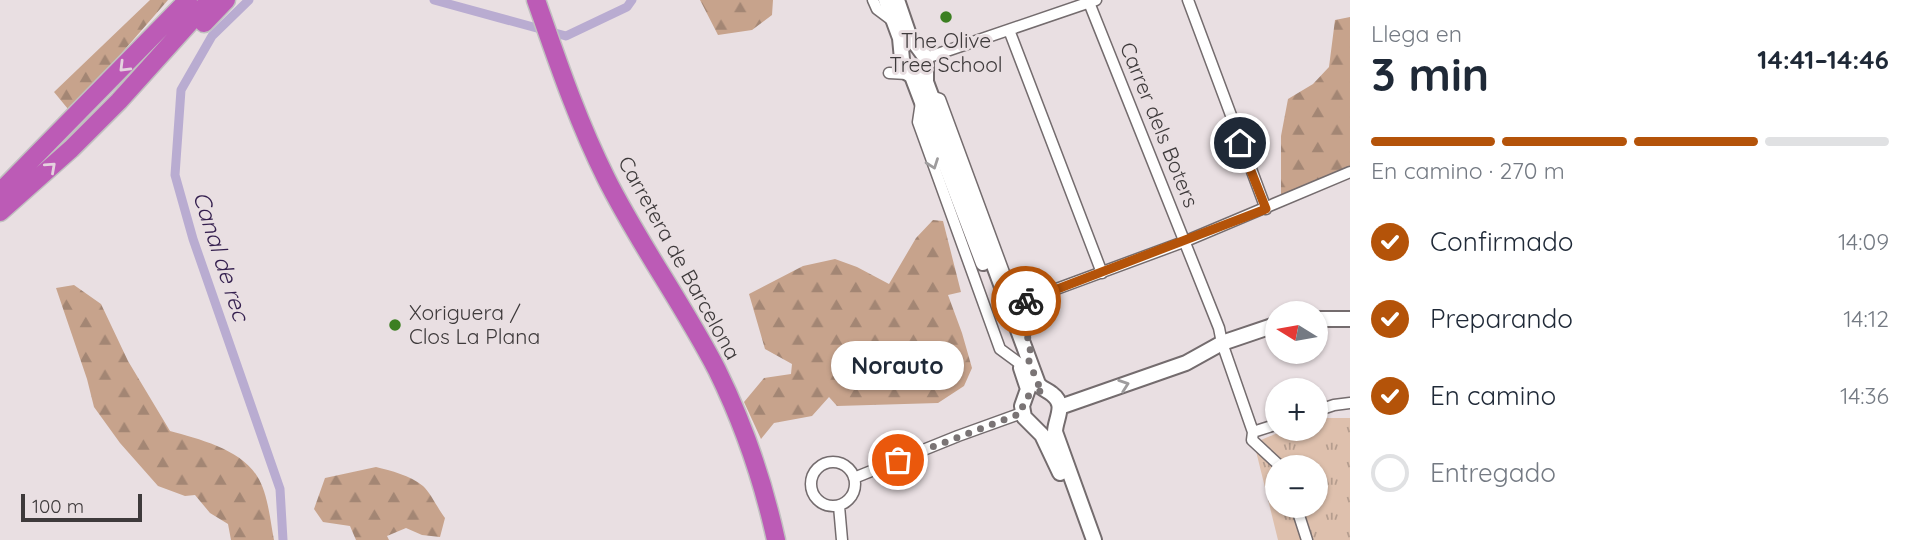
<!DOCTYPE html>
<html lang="es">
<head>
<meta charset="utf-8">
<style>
	:root { --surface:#fff; --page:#f6f6f7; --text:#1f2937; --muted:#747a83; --line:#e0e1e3; --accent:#b45309 }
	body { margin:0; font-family:Quicksand,sans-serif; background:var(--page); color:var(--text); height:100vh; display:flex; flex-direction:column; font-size:26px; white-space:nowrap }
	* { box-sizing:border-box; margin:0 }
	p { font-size:23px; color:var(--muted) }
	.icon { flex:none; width:38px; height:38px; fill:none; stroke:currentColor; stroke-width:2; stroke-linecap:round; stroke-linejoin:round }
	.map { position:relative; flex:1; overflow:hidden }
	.sheet { display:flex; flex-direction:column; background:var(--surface); width:560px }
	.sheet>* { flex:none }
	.needle { width:46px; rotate:281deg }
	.fabs { position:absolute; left:1265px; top:301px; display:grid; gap:14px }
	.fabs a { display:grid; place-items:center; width:63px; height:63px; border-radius:50%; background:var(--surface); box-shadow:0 2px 5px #0004; font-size:35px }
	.scale { position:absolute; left:21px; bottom:18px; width:121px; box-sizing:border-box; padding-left:7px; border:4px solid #3e3a3b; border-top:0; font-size:19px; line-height:24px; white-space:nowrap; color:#3e3a3b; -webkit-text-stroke:5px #e9dfe2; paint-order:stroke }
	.pin { position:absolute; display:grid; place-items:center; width:60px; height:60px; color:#fff; margin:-30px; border:4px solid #fff; border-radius:50%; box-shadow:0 2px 7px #0007 }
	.courier { position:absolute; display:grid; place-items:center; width:70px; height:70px; margin:-35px; border:5px solid #b45309; border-radius:50%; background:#fff; color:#222; box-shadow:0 2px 9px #0007 }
	.bubble { position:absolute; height:49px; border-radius:24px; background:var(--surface); box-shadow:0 2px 5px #0004; font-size:23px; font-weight:800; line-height:49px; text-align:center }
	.head em { font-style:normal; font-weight:800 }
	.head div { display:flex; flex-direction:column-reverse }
	.head { display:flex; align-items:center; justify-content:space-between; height:119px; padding:0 21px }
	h1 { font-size:46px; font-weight:800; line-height:52px }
	.bar { display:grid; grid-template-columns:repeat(4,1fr); gap:10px 7px; align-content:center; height:84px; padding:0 21px }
	.bar i { height:9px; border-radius:5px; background:var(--line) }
	.bar .current { background:var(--accent) }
	.bar p { grid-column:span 4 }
	ol { padding:0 21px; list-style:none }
	li { display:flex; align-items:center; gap:21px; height:77px }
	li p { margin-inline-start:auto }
	li .icon { padding:7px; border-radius:50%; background:var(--accent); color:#fff; stroke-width:4 }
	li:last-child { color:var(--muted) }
	li i { width:38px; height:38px; border:4px solid var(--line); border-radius:50% }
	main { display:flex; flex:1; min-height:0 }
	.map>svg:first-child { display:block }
</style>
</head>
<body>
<main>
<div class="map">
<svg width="1350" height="540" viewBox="0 0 1350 540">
	<defs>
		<pattern id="grass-tufts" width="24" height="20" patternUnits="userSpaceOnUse" patternTransform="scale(1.75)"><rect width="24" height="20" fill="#dec0ad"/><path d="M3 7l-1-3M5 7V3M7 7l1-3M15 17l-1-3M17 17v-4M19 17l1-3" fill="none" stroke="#b59d8e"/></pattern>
		<pattern id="forest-firs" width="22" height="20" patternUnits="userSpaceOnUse" patternTransform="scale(1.75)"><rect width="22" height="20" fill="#c7a38c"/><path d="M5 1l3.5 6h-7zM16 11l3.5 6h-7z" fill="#a38674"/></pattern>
	</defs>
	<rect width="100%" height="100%" fill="#e9dfe2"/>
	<path fill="url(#grass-tufts)" fill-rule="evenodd" d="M 1316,418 L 1350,418 L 1350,540 L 1278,540 L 1254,443 L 1287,429 L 1316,429 ZM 1278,467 L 1316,467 L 1316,506 L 1278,506 Z"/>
	<path fill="url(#forest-firs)" d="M 150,0 L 168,0 L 106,71 L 68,109 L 54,92 Z
		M 700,0 L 773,0 L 772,15 L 752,30 L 718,35 Z
		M 1350,17 L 1350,166 L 1281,198 L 1281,136 L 1288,99 L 1313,84 L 1329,67 L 1335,20 Z
		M 933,220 L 943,221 L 961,292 L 948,295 L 962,333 L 972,368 L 964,386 L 938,403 L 837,406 L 829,397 L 812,416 L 774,423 L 761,439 L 744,402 L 764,378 L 791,374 L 792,364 L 765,349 L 749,294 L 803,266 L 835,259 L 857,267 L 889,284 L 916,238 Z
		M 74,285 L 101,304 L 128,361 L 170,431 C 199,439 240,449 257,476 C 268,493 270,520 274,540 L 231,540 L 228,524 L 210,513 L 195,495 L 185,496 L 158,486 L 120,443 L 94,407 L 87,379 L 56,288 Z
		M 376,467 C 391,471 410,475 423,486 C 430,492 438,509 445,518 L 440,537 L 422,535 L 406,528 L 387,536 L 389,540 L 356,540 L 350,526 L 323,522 L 314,509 L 325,478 Z"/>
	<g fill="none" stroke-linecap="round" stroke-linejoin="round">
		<path stroke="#b9acd1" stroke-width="9" d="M 249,0 L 212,36 L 181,90 L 175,175 L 193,239 L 280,489 L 283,540
			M 434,0 L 566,36 L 627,7 L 632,0"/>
		<defs>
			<path id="street" d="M 873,0 L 877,9 L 893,21
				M 1088,0 L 1219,328 L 1222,343 L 1253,432 L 1252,440 L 1281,467
				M 1188,0 L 1266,209
				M 1009,30 L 1102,273
				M 926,58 L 1096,0
				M 889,73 L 907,74
				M 931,96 L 940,99 L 1026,332
				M 921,102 L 918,122 L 1000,349 L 1019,363
				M 1016,304 L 1186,241 L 1350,172
				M 1316,411 L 1334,405 L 1350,403
				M 1253,432 L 1278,424
				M811 484a22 22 0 1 1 44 0a22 22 0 1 1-44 0Z
				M 854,478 L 958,436 L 1022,413
				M 839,506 L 842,540
				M 1296,506 L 1307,540"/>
			<path id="secondary" d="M 886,0 L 900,38 L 903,70 L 912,76 L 920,74
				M 897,0 L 909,35 L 926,58 L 926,82 L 1038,384 C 1042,389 1047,390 1052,394 C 1067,405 1055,419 1055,432 L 1094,540
				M 912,76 L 983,263
				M 1316,319 L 1350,319
				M 1021,368 L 1028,389 L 1022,406 L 1024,417 L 1042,435 L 1060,473
				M 1060,407 L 1186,363 L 1222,343 L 1278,324"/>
			<path id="highway" d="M 536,0 C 557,60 577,120 606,178 C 639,244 683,304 717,370 C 744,425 763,481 776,540
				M 204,23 L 226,0
				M 0,192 L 188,0
				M 0,212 L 71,149 L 119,101 L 210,0"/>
		</defs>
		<use href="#street" stroke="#746c6e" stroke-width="13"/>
		<use href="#secondary" stroke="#746c6e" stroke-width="18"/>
		<use href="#highway" stroke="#c1c0c0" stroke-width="21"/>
		<use href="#street" stroke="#fff" stroke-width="10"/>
		<use href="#secondary" stroke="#fff" stroke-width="14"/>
		<use href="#highway" stroke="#bc5bb6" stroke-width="18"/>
	</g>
	<defs><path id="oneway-chevron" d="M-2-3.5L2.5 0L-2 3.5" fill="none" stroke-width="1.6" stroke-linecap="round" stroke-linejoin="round" transform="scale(1.75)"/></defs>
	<g stroke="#e4d2de">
		<use href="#oneway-chevron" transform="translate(124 67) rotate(135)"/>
		<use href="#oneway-chevron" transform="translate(51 167) rotate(-42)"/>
	</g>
	<g stroke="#9e9c9d">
		<use href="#oneway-chevron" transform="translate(933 164) rotate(70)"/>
		<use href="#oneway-chevron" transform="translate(1124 385) rotate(-19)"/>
	</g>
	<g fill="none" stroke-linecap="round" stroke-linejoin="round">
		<path stroke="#7a7475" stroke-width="7" stroke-dasharray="0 12.6" d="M 898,460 L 1022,413 C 1022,399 1030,391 1044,391 L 1038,384 L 1027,356 L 1031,348 L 1017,304 L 1026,301"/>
		<path stroke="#b45309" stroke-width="9" d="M 1026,301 L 1266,209 L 1240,143"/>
	</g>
	<g fill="#3c7f22" stroke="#e9dfe2" stroke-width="2.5">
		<circle cx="946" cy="17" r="7"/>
		<circle cx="395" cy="325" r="7"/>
	</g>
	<g text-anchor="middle" stroke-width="6" stroke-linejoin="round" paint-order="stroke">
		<g font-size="21" fill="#3e3a3b" stroke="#e9dfe2">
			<text x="946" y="48">The Olive<tspan x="946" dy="24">Tree School</tspan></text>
			<text x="409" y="320" text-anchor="start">Xoriguera /<tspan x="409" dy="24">Clos La Plana</tspan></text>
		</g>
		<g font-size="21" fill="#3e3a3b" stroke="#e9dfe2">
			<text transform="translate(1159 125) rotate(68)" y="7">Carrer dels Boters</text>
			<text transform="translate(679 258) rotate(61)" y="7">Carretera de Barcelona</text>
		</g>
		<g font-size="23" font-style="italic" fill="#341f4e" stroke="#e9dfe2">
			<text transform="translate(221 256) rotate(72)" y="8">Canal de rec</text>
		</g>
	</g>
</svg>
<div class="fabs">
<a><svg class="needle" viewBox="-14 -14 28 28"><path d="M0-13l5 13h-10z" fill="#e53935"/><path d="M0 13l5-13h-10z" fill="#747a83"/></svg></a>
<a>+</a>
<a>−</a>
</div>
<div class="scale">100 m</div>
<div class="pin" style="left:898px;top:460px;background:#ea580c"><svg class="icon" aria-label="bag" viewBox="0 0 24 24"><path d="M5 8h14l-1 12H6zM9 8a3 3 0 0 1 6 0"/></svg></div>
<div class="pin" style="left:1240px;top:143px;background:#1f2937"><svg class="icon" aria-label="home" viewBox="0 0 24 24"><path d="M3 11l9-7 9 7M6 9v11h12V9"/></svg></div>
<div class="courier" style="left:1026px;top:301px"><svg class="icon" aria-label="bike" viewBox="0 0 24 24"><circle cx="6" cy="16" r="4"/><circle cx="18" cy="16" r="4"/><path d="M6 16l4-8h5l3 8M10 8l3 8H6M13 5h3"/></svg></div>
<div class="bubble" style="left:831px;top:341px;width:133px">Norauto</div>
</div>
<section class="sheet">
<div class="head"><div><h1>3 min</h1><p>Llega en</p></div><em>14:41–14:46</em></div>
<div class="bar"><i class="current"></i><i class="current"></i><i class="current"></i><i></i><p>En camino · 270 m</p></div>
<ol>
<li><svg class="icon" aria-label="check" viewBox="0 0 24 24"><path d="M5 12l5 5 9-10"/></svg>Confirmado<p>14:09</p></li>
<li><svg class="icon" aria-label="check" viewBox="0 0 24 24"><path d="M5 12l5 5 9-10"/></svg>Preparando<p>14:12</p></li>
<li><svg class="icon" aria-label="check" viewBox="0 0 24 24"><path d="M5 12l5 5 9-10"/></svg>En camino<p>14:36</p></li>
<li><i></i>Entregado</li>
</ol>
</section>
</main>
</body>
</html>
